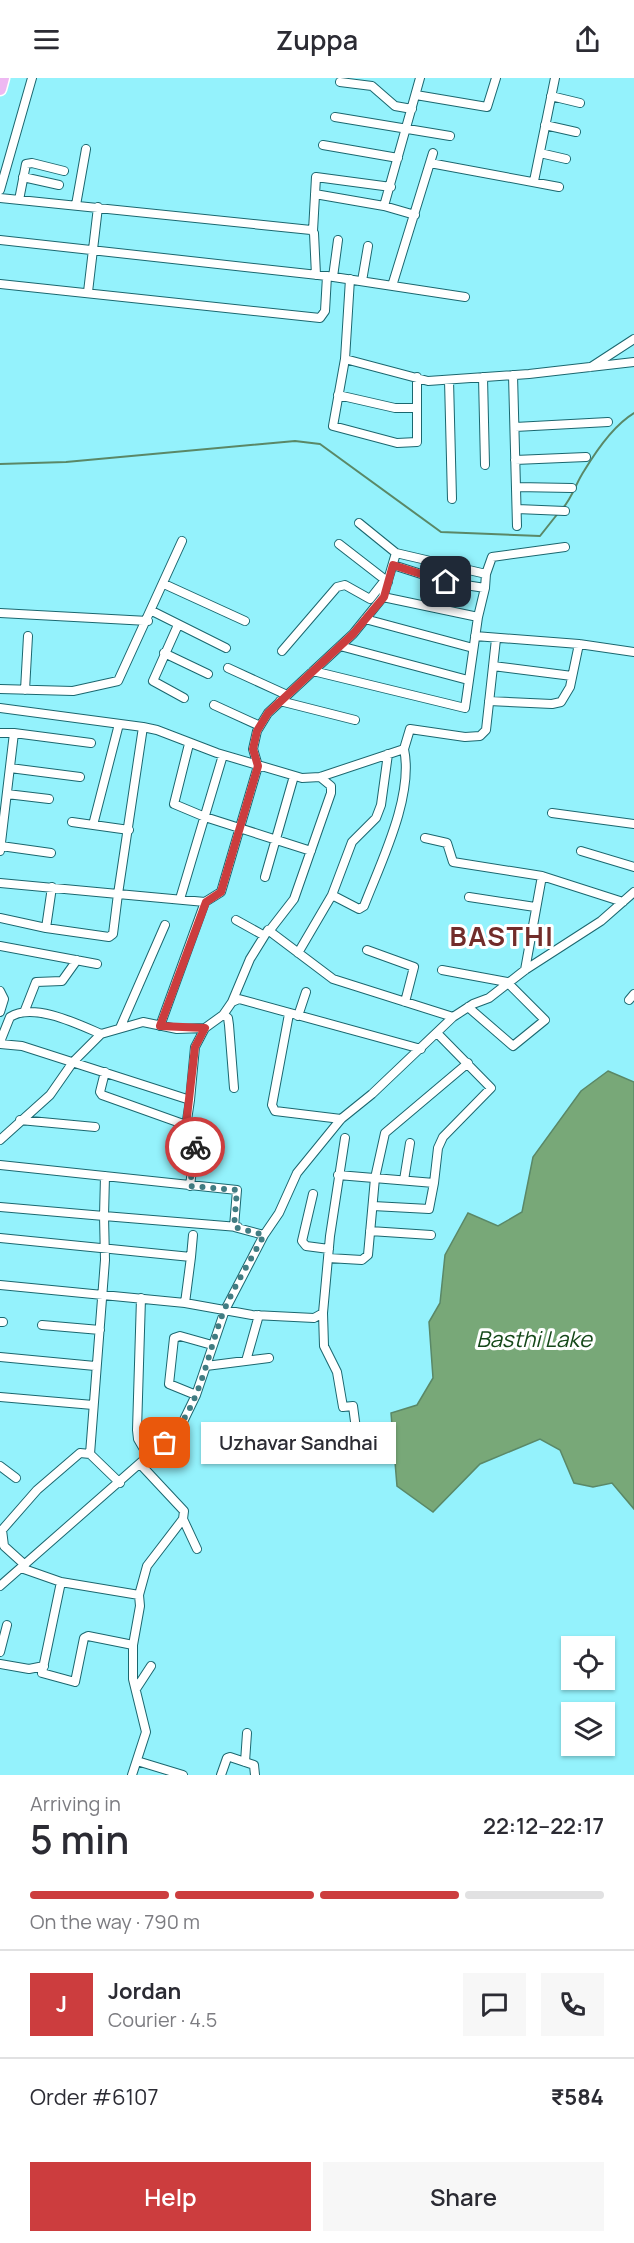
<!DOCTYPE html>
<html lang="en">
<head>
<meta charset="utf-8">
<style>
	:root { --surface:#fff; --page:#f7f7f7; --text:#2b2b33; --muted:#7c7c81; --line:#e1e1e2; --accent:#cc3d3e }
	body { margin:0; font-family:Manrope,sans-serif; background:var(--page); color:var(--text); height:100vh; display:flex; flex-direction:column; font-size:22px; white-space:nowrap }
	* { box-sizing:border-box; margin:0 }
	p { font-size:20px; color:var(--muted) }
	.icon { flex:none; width:33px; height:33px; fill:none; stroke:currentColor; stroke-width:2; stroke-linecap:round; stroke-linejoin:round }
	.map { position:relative; height:1697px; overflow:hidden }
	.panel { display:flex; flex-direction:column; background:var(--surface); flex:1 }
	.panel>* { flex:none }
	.buttons { position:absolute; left:561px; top:1558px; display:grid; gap:12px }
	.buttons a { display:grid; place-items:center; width:54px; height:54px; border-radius:0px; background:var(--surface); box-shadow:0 2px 4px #0004; font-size:30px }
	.pin { position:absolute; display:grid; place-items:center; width:51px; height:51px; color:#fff; margin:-26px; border-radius:12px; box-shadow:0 3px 9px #0006 }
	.courier { position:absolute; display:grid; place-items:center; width:60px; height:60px; margin:-30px; border:4px solid #cc3d3e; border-radius:50%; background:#fff; color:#222; box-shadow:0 2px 8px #0007 }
	.bubble { position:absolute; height:42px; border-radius:0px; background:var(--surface); box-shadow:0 2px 4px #0004; font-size:20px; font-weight:600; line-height:42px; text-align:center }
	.head em { font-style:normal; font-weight:600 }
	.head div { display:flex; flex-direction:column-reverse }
	.head { display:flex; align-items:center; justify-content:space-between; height:102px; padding:0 30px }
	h1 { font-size:39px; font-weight:600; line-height:45px }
	.bar { display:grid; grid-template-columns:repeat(4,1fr); gap:9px 6px; align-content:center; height:72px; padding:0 30px }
	.bar i { height:8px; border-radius:4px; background:var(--line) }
	.bar .selected { background:var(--accent) }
	.bar p { grid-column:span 4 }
	.line { display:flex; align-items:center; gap:15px; padding:0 30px; border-top:2px solid var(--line) }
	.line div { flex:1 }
	.round { display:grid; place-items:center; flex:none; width:63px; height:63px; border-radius:0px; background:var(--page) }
	.action { display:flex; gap:12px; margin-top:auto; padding:12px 30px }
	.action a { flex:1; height:69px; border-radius:0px; background:var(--accent); color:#fff; font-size:24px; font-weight:600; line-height:69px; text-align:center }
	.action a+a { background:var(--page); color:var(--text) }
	header { display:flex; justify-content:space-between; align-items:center; height:78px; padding:0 30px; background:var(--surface); font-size:27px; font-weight:600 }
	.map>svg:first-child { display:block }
</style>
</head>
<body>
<header><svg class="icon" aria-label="menu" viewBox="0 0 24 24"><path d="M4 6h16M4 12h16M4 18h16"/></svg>Zuppa<svg class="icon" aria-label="share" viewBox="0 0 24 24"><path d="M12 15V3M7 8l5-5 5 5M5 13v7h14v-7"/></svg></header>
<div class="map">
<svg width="634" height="1697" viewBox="0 0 634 1697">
	<rect width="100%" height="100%" fill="#94f2fc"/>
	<path fill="#78a878" stroke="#5a8867" stroke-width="1.5" d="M 608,993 L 634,1004 L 634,1431 L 612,1405 L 593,1409 L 574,1405 L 560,1372 L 540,1361 L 480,1386 L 433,1434 L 397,1408 L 391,1335 L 417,1327 L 433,1300 L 429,1244 L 440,1225 L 445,1177 L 468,1135 L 498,1148 L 522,1134 L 533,1079 L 581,1013 Z"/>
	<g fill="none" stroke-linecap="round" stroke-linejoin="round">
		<path stroke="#5a8867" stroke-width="2" d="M 0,386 L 66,384 L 295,363 L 320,366 L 441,454 L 540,458 L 559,434
			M 563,430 C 573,418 576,405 584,393 C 596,373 614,347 634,335"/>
		<defs>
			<path id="minor" d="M 340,4 L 372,8 L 395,28 L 412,31
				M 416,17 L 487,29 L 496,0
				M 551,18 L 580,25
				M 335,39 L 450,58
				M 545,47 L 576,54
				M 323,67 L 398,80
				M 540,75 L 566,81
				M 430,85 L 559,109
				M 23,99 L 59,107
				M 534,103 L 555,0
				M 0,112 L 32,0
				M 315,116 L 384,128 L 415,137
				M 0,120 L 311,152 L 314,155 L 316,197
				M 19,122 L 26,86 L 32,85 L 64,93
				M 76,127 L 86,71
				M 384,128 L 420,0
				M 313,153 L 316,99 L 391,109
				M 0,162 L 327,198 L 465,219
				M 333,199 L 338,162
				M 350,201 L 345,281 L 333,348 L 397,365 L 417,364 L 417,299
				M 362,203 L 368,168
				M 0,206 L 320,240 L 325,233 L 327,198
				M 392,208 L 433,75
				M 88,214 L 98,129
				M 345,281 L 428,303 L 529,296 L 634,284
				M 591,289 L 634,261
				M 513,297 L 517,448
				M 483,299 L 485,387
				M 449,302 L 452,421
				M 338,317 L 395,330 L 417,330
				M 515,349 L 608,344
				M 515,382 L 586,379
				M 516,409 L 572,410
				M 517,431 L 565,433
				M 359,445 L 396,475
				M 339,466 L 388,504
				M 393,487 L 446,504 L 485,510 L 486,496
				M 164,506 L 245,543
				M 383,519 L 478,539 L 485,510
				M 152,533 L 226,570
				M 0,535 L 148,543
				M 365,541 L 473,570
				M 178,547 L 153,603 L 184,620
				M 475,558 L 579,566 L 634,574
				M 340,568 L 468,602
				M 282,573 L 337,509 L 345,507 L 370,521 L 385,502
				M 164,575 L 208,596
				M 493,588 L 572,598
				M 228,590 L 287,617
				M 313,593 L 465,630 L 478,539
				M 0,611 L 73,613 L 118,603 L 182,463
				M 25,612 L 28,558
				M 280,623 L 355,642
				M 489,623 L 552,626 L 561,624 L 570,609 L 579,566
				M 214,627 L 260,648
				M 0,630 L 143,649 L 118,816 L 0,805
				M 143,649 L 157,652 L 217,675 L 302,700 L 320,699 L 404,671 L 410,651 L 465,659 L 480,658 L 486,652 L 496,561
				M 0,655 L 14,655 L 0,773
				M 14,655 L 91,665
				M 189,666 L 174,726 L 205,739 L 311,773
				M 10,690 L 80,699
				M 7,716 L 49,721
				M 552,735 L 634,746
				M 72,744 L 129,752
				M 93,747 L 119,646
				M 425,760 L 447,765 L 453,784 L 542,798 L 623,824
				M 1,768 L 51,775
				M 581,773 L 634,789
				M 265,799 L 294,698
				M 332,817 L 359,831 L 364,828 C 381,784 414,718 404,671
				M 469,819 L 535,829
				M 180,821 L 223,677
				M 0,840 L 46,850 L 109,859 L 113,856 L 118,816 L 205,824
				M 236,842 L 263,857
				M 46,850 L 52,809
				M 270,852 L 294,821 L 331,715 L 331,708 L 320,699
				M 0,868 L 97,886
				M 367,872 L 414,889 L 405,924
				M 298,875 L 332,817 L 352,764 L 376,740 L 381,727 L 388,676
				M 442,892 L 507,904 L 545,942 L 513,968 L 468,929
				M 525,892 L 542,798
				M 0,913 L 4,921 L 0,934
				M 629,922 L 634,916
				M 232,924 L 250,881 L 268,852 L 333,901 L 453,939
				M 25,932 L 36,904 L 62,903 L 77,882
				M 289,936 L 272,1027 L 275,1033 L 341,1041
				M 223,937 L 228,940 L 229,947 L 234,1010
				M 298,938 L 306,914
				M 160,948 L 205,824 L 221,814 L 258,688 L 253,671 L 257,653 L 268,635 L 353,556 L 383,519 L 396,475 L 486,496 L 492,479 L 565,469
				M 120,950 L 165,847
				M 0,964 L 10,939 C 33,924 78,946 101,956
				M 0,966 L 22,968 L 190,1022 L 195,969 L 205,950 L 223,937 L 232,924 L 239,921 L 421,971
				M 105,994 L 100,1014 L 102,1017 L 186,1047
				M 20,1042 L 95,1049
				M 0,1062 L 50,1017 L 73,984 L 101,956 L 143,944 L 177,951 L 205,950
				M 0,1087 L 237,1112 L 234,1149 L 264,1157
				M 338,1097 L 434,1105 L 438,1070 L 443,1059 L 491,1010 L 438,956
				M 404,1102 L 410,1065
				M 190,1108 L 195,1068 L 185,1056 L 190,1022
				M 313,1116 L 302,1163 L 306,1168 L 329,1171
				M 373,1128 L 429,1131 L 434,1105
				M 0,1129 L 104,1138 L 105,1098
				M 370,1153 L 431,1157
				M 0,1160 L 191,1179 L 185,1225
				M 191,1179 L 193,1157
				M 328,1180 L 362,1182 L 368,1177 L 375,1100 L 385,1055 L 468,985
				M 0,1207 L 185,1225 L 252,1237 L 314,1240 L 323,1235 L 330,1158 L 345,1060
				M 141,1220 L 137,1352 L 138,1361 L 149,1380
				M 323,1235 L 324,1268 L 337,1294 L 343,1329 L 353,1328 L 356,1351 L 324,1372
				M 0,1244 L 3,1244
				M 42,1247 L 100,1252
				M 0,1279 L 95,1288
				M 246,1283 L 259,1237
				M 206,1288 L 269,1280
				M 196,1317 L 169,1306 L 174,1260 L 180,1258 L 212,1267
				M 0,1319 L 93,1327
				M 0,1388 L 16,1400
				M 120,1405 L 90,1376 L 105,1182 L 104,1138 L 238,1149
				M 183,1441 L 197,1471
				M 25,1487 L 4,1468 L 2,1452 L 37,1412 L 80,1375 L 90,1376
				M 21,1490 L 61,1504
				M 0,1508 L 180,1350 L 196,1317 L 225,1232 L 264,1157 L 279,1135 L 297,1095 L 341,1041 L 372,1016 L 453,939 L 473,926 L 489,920 L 525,892 L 601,843 L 634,814
				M 139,1517 L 147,1488 L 183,1441 L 184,1433 L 141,1387
				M 0,1574 L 7,1547
				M 0,1586 L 29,1591 L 44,1588
				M 136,1611 L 151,1588
				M 137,1683 L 183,1697
				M 245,1684 L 247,1655
				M 132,1697 L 146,1654 L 133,1601 L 133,1567 L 88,1558 L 84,1560 L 75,1604 L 42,1595 L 61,1504 L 139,1517 L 140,1528 L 133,1567
				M 221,1697 L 227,1680 L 230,1679 L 254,1687 L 255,1697"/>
			<path id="trunk" d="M 0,11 L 3,0"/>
		</defs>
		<use href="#minor" stroke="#1b676f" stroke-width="10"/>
		<use href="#trunk" stroke="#fff" stroke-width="15"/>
		<use href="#minor" stroke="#fff" stroke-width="8"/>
		<use href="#trunk" stroke="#eeb8f2" stroke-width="12"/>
	</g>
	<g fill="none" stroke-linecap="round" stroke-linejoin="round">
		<path stroke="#417c82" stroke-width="6" stroke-dasharray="0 10.8" d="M 165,1365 C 200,1331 206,1280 223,1235 C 234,1208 251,1182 264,1157 L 234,1149 L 237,1112 L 190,1108 L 195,1069"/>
		<path stroke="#cc3d3e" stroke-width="8" d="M 195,1069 L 185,1056 L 195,969 L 205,950 L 160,948 L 206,824 L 221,814 L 258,688 L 253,671 L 257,653 L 268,635 L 353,556 L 384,519 L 393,487 L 446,504"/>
	</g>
	<g text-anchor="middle" stroke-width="6" stroke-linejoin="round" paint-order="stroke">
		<g font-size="22" font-style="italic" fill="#154819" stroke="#fff">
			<text x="534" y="1269">Basthi Lake</text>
		</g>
		<g font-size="27" font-weight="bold" letter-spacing="1.5" fill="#722c2a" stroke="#fff">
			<text x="502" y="868">BASTHI</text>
		</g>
	</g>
</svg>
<div class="buttons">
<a><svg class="icon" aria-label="locate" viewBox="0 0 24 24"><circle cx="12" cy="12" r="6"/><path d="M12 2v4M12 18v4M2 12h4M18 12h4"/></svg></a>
<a><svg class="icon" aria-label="layers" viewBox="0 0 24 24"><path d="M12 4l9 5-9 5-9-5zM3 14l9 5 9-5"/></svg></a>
</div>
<div class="pin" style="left:165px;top:1365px;background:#ea580c"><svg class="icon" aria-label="bag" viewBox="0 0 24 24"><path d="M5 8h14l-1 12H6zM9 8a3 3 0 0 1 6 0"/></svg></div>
<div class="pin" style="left:446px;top:504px;background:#1f2937"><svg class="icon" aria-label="home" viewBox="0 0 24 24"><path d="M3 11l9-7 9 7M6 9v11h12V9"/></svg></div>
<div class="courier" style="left:195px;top:1069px"><svg class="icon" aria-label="bike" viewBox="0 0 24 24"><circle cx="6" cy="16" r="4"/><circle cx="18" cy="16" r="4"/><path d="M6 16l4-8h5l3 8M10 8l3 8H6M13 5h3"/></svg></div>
<div class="bubble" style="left:201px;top:1344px;width:195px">Uzhavar Sandhai</div>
</div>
<section class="panel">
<div class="head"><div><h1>5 min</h1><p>Arriving in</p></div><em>22:12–22:17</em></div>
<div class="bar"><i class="selected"></i><i class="selected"></i><i class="selected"></i><i></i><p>On the way · 790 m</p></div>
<div class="line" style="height:108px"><b class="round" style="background:var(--accent);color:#fff">J</b><div><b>Jordan</b><p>Courier · 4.5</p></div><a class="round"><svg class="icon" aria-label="chat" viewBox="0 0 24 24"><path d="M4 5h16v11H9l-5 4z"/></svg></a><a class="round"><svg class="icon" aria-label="phone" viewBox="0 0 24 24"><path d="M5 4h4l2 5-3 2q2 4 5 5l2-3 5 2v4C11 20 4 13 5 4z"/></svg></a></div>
<div class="line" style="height:78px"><div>Order #6107</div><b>₹584</b></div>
<div class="action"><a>Help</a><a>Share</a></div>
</section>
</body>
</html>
